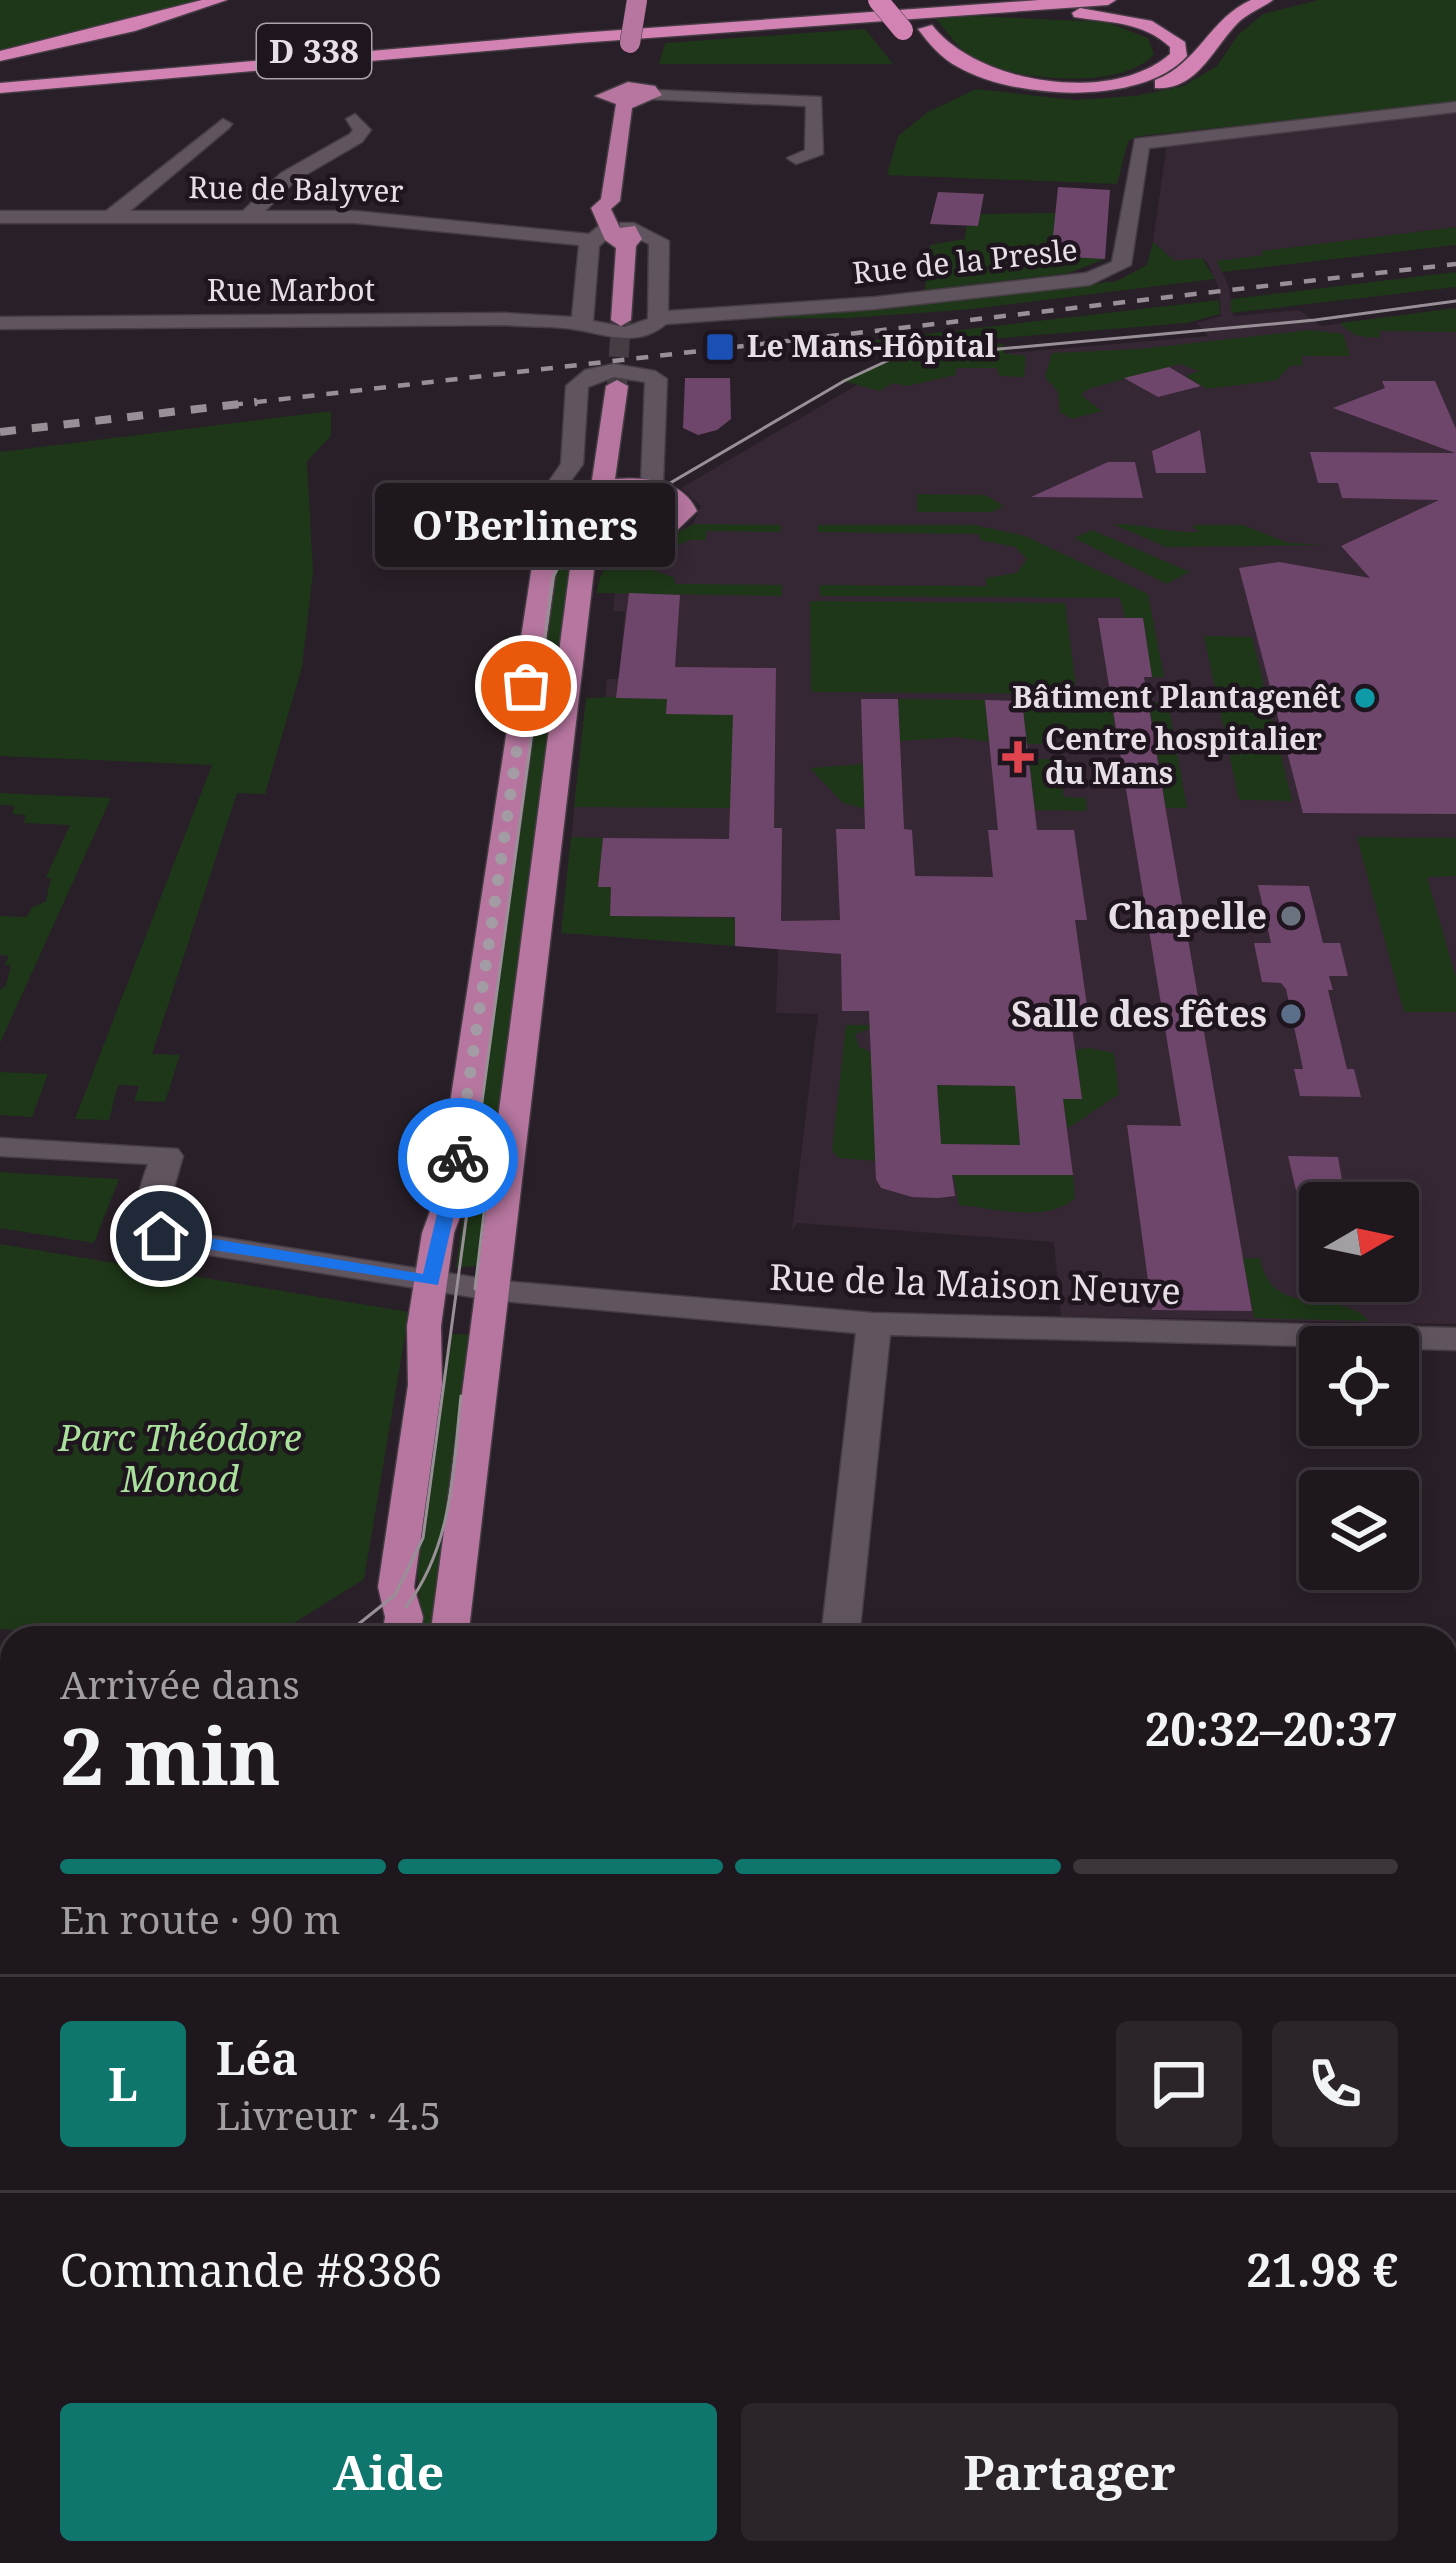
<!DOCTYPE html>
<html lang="fr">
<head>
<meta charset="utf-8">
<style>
	:root { --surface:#1f171e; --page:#2c242b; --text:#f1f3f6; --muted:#a19fa4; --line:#3c363c; --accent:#0f766e }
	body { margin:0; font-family:"Noto Serif",serif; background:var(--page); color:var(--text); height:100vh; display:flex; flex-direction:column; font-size:45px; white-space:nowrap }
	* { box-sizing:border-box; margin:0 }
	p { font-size:39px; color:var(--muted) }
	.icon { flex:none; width:66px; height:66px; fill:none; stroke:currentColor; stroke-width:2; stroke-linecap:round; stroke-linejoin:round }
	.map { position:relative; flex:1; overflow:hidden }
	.details { position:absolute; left:0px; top:1626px; width:1458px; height:939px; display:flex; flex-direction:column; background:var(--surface); border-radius:36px 36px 0 0; box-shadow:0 6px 18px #0003,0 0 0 3px var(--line) }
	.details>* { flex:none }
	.needle { width:78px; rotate:81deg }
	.fabs { position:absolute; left:1299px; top:1182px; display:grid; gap:24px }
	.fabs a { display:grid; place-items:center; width:120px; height:120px; border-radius:12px; background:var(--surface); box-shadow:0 6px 18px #0003,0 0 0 3px var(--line); font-size:60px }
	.pin { position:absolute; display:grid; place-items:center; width:102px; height:102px; color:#fff; margin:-51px; border:6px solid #fff; border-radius:50%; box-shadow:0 3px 12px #0007 }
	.courier { position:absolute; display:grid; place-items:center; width:120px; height:120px; margin:-60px; border:9px solid #1a73e8; border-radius:50%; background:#fff; color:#222; box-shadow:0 3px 15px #0007 }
	.bubble { position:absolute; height:84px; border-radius:12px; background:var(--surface); box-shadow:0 6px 18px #0003,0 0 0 3px var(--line); font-size:39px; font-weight:700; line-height:84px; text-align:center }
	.head em { font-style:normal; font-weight:700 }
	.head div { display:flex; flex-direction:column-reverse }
	.head { display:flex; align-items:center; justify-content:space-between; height:204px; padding:0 60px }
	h1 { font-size:78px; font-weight:700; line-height:90px }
	.bar { display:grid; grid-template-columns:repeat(4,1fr); gap:18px 12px; align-content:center; height:144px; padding:0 60px }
	.bar i { height:15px; border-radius:9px; background:var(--line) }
	.bar .active { background:var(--accent) }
	.bar p { grid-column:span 4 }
	.line { display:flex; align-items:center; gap:30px; padding:0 60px; border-top:3px solid var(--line) }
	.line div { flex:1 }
	.round { display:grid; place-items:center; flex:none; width:126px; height:126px; border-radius:12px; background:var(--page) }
	.button { display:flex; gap:24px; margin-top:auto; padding:24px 60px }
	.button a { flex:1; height:138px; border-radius:12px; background:var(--accent); color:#fff; font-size:48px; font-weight:700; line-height:138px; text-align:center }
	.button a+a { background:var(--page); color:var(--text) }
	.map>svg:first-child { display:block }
</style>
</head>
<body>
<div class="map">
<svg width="1456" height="2563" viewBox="0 0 1456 2563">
	<rect width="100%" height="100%" fill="#291f28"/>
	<path fill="#362735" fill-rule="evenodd" d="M 1456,112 L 1456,227 L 1263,251 L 1266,255 L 1218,262 L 1229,288 L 1233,316 L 1299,310 L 1321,326 L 1456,308 L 1456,1324 L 1061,1316 L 1054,1242 L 797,1223 L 792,1230 L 818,1014 L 776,1013 L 778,949 L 561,933 L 586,698 L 605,698 L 607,679 L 619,679 L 625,611 L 613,611 L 615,593 L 597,593 L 634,543 L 667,537 L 693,524 L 701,506 L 681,488 L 881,371 L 929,360 L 1208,336 L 1197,323 L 1221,316 L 1219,288 L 1207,262 L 1202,258 L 1175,261 L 1153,242 L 1167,143 ZM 1320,1203 L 1398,1203 L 1398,1281 L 1320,1281 Z"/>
	<path fill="#2f2635" d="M 1446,1823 L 1456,1823 L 1456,2297 L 1446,2297 Z"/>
	<path fill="#1e3718" d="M 0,0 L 202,0 L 0,52 Z
		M 1319,0 L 1456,0 L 1456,103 L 1139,136 L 1128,141 L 1117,184 L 887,175 L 898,136 L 928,112 L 976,89 L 1074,100 L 1135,96 L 1184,86 L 1217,66 L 1238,35 L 1263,14 Z
		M 972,16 L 1106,22 L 1148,38 L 1154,54 C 1123,91 1015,81 976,59 C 959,50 948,33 936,19 Z
		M 865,29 L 893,64 L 659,64 L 665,43 Z
		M 1056,213 L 1105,259 L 1069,273 L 925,290 L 930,245 L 965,239 L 966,226 L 978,226 L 980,214 Z
		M 1456,227 L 1456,245 L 1222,272 L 1217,261 L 1264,255 L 1261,251 Z
		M 1153,242 L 1175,261 L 1202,258 L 1215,279 L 962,310 L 847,318 L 711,319 L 886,309 L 1117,281 L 1147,265 Z
		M 1456,272 L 1456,287 L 1231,313 L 1231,299 Z
		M 1219,300 L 1220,314 L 1186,323 L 854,350 L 849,343 Z
		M 1456,308 L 1456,332 L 1379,331 L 1381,337 C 1363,338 1352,337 1340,323 Z
		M 1311,330 L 1343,334 L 1350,356 L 1301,356 L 1303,365 L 1290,366 L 1277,380 L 1207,389 L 1186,376 L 1199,371 L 1180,364 L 1088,389 L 1081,395 L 1102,411 L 1072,419 L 1060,412 L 1058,392 L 1045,377 L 1052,353 L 1140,349 Z
		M 1003,344 L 1004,353 L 1026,356 L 1024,377 L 999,376 L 997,368 L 956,368 L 956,375 L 907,386 L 893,383 L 879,391 L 841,380 L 905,353 Z
		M 331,411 L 331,436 L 307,461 L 313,572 L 302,667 L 265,794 L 237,793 L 152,1054 L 180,1055 L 165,1102 L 134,1101 L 139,1086 L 118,1085 L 109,1120 L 75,1119 L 212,765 L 0,756 L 0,452 Z
		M 625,493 L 654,497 L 666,512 C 647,532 612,531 590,516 L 589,506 L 596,500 Z
		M 917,494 L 985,495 L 1004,506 L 992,512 L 917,512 Z
		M 693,524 L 781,525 L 781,532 L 707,531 L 706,540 L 689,540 L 651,559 L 651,570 L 674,577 L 675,584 L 782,585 L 782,596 L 597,593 C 603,538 657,549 693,524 Z
		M 1113,524 C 1145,524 1165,533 1199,532 L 1191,525 L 1243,525 L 1288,543 L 1326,545 L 1166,547 Z
		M 818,525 L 974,525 L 1025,536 L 1148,594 L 1164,677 L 1152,677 L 1143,619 L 1125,618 L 1120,598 L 820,596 L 820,585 L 986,586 L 986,578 L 1017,573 L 1027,559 L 1015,547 L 980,540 L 979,534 L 818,532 Z
		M 1092,530 L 1190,572 L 1167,584 L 1074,538 Z
		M 567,544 L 584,547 L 571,567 L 482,1265 L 456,1268 L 551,577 Z
		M 810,601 L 1065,603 L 1077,694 L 811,692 Z
		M 1204,636 L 1252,637 L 1292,801 L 1239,800 Z
		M 667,695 L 666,714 L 734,696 L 731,808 L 574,807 L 586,698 Z
		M 898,699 L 985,700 L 989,742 L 957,737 L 900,741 Z
		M 1022,701 L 1111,701 L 1117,744 L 1102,744 L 1100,738 L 1042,737 L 1042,744 L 1027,744 Z
		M 1149,702 L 1168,702 L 1187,808 L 1166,808 Z
		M 1029,759 L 1058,759 L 1064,797 L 1086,798 L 1087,811 L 1035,810 Z
		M 863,764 L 865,809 L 843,803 L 810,768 Z
		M 0,793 L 111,798 L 0,1043 L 0,989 L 6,986 L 11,965 L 5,965 L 9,956 L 0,955 L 0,916 L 27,917 L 31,908 L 46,901 L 51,878 L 46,877 L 70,825 L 23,823 L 26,815 L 12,814 L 15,806 L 0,805 Z
		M 571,837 L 603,838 L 598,886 L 611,887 L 610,916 L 735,918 L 735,946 L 561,933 Z
		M 1357,837 L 1456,838 L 1456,876 L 1427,877 L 1456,978 L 1456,1012 L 1404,1012 Z
		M 846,1025 L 880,1025 L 855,1034 L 859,1047 L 871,1052 L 876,1161 L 839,1158 L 832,1150 Z
		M 1089,1048 L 1114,1053 L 1119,1094 L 1067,1129 L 1063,1099 L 1073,1099 L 1079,1080 L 1076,1053 L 1059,1052 Z
		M 0,1072 L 48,1074 L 32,1117 L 0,1115 Z
		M 937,1085 L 1015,1086 L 1020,1145 L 941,1144 Z
		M 952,1167 L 962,1175 L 1073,1175 L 1075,1198 C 1048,1224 994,1208 959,1205 Z
		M 0,1172 L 13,1173 L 119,1179 L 94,1243 L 0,1228 Z
		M 1237,1228 L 1243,1258 L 1260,1258 C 1272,1322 1341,1287 1369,1321 L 1254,1318 L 1245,1269 L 1192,1269 Z
		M 0,1244 L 409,1312 L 364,1579 L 270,1638 L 138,1638 L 0,1629 Z
		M 449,1334 L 475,1335 L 433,1638 L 422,1638 L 416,1549 Z"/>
	<path fill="#6f466b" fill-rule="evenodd" d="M 1058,187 L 1110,190 L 1105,259 L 1051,256 Z
		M 938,192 L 984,194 L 978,226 L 930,224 Z
		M 1169,367 L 1201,386 L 1158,397 L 1124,378 Z
		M 685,378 L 730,378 L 731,419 L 717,430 L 698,435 L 683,428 Z
		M 1382,381 L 1435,381 L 1456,429 L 1456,814 L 1303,813 L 1239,568 L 1279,562 L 1370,578 L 1341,546 L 1439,500 L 1342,498 L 1338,483 L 1318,483 L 1310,452 L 1455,453 L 1333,408 L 1385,388 Z
		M 1200,430 L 1206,473 L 1156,473 L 1152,451 Z
		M 1108,462 L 1135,462 L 1143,498 L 1031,497 Z
		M 629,593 L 680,595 L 675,667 L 776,668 L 774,828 L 782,828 L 781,921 L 840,920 L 836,829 L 865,829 L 861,699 L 898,699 L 904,829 L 912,830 L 915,876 L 993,877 L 988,830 L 998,830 L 985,700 L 1022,701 L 1037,830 L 1074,830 L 1087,920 L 1075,920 L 1088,1013 L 1070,1013 L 1082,1099 L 1063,1099 L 1073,1175 L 952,1175 L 955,1196 L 938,1198 L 912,1197 L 881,1188 L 876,1179 L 869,1011 L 842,1011 L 841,954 L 735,946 L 735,917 L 610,916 L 611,887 L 598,887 L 603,838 L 729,839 L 733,715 L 666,714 L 667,699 L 616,698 ZM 937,1085 L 1015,1086 L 1020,1145 L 941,1144 Z
		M 1098,618 L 1143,618 L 1152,677 L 1144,677 L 1166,811 L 1252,1311 L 1152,1310 L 1127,1125 L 1181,1126 Z
		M 1258,885 L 1309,886 L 1323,943 L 1340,943 L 1348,976 L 1329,976 L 1333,990 L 1328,990 L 1347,1069 L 1354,1069 L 1361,1097 L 1300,1096 L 1294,1069 L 1303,1069 L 1286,989 L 1281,983 L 1262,982 L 1254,943 L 1271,943 Z
		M 1288,1156 L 1338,1157 L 1346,1203 L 1299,1203 Z"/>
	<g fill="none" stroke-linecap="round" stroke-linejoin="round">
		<path stroke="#463c44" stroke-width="20" stroke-dasharray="20 9" stroke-linecap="butt" d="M 617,386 L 621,320"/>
		<defs>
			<path id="minor" d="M 653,90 L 821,97 L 823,154 L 796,164 L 787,158 L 805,150 L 806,106 L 647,99 L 647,91 Z
				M 1456,102 L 1456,112 L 1149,148 L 1131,265 L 1090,285 L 875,309 L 666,324 C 634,351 600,331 564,328 C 544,326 525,327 505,325 L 0,329 L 0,317 L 505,313 L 572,317 L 579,245 L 355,223 L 0,223 L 0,211 L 106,211 L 223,119 L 232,124 L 229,128 L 130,211 L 243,211 L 281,173 L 350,134 L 353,130 L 346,119 L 355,114 L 371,130 L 362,142 L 295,181 L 265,211 L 355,211 L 589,234 L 601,224 L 615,224 L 615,232 L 599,246 L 593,321 L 625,327 L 648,319 L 649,244 L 620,231 L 620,223 L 634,223 L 669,241 L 668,311 L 875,297 L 1086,273 L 1112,262 L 1135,139 Z
				M 614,364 L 655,371 L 667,379 L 663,483 L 652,490 L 641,483 L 645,382 L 614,377 L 588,387 L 583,464 L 568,485 L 586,501 L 575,508 L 545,487 L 561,464 L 566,386 L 585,370 Z
				M 0,1138 L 178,1149 L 183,1156 L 167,1212 L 175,1230 L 491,1280 L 874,1313 L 1456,1328 L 1456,1350 L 890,1335 L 859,1638 L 821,1638 L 856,1333 L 491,1300 L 165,1248 C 122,1237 137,1195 148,1164 L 0,1156 Z
				M 1446,1759 L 1456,1759 L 1456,1789 L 1446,1789 Z
				M 12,2035 L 12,2071 L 0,2072 L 0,2036 Z
				M 0,2460 L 12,2460 L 12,2504 L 0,2504 Z
				M 774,2553 L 824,2553 L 825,2563 L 775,2563 Z"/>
			<path id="tertiary" d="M 0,1702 L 12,1703 L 12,1731 L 0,1730 Z"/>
			<path id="primary" d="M 628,82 L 655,86 L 662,95 L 632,108 L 620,201 L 611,209 L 620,228 L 635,226 L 642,239 L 636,246 L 631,320 L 621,326 L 611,320 L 616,248 L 605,240 L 591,208 L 601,199 L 616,104 L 595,96 Z
				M 617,380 L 628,386 L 615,479 C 646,477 683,480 697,511 L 672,535 L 621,543 L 594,570 L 468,1638 L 430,1638 L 570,568 L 598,539 L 575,530 L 559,548 L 468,1195 L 454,1233 L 441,1326 L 442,1385 L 414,1587 L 423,1617 L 420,1638 L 382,1638 L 385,1617 L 378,1587 L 408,1385 L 407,1326 L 422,1233 L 436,1195 L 535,546 L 561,518 L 563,500 L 592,480 L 606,386 ZM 627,492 L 662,498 L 673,511 C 650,536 612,533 584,516 L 583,507 L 601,495 Z
				M 278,2553 L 328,2553 L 327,2563 L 277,2563 Z"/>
			<path id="trunk" d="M 202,0 L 227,0 L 135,31 L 0,61 L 0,51 Z
				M 1039,0 L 1116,0 L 1108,5 L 578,43 L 0,93 L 0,83 L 578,33 Z
				M 1251,0 L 1273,0 C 1263,7 1251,12 1241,20 C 1214,45 1199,91 1155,88 L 1155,80 C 1198,64 1210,18 1251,0 Z
				M 1080,8 L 1152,21 L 1185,42 L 1187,56 C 1141,107 1013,99 958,67 C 941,58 929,44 918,29 L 932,25 C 978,84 1112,105 1170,54 L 1170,47 C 1142,21 1109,23 1074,17 L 1072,13 Z"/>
		</defs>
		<use href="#minor" stroke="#453c44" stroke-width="3"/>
		<use href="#tertiary" stroke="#453c44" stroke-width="3"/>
		<use href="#primary" stroke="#453c44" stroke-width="3"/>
		<use href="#trunk" stroke="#453c44" stroke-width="3"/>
		<use href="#minor" fill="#60545e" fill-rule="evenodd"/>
		<use href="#tertiary" fill="#60545e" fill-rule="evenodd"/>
		<use href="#primary" fill="#b6769f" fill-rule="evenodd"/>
		<use href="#trunk" fill="#d382b4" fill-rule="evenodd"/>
		<path stroke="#988f97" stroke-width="3" d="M 475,1289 L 485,1205
			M 406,1607 C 453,1545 453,1470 461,1396
			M 341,1638 L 395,1595 L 423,1538 L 553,577 L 573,540 L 844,381 L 891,359 L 1315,320 L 1456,301"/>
		<path stroke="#988f97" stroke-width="4.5" d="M 0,1665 L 12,1666"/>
		<path stroke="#988f97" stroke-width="4.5" stroke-dasharray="12 12" stroke-linecap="butt" d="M 231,405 L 1456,264"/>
		<path stroke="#988f97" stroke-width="8" stroke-dasharray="16 16" stroke-linecap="butt" d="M 0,432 L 257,402"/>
		<defs>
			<path id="primary-bridge" d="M 630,43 L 637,0"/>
			<path id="trunk-bridge" d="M 878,0 L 903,30"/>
		</defs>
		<use href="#primary-bridge" stroke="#453c44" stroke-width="21" stroke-linecap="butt"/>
		<use href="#trunk-bridge" stroke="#453c44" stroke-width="21" stroke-linecap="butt"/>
		<use href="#primary-bridge" stroke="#b6769f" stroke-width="20"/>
		<use href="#trunk-bridge" stroke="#d382b4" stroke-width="20"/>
	</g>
	<path fill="#1a73e8" d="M 451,1154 L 467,1158 L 438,1285 L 161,1242 L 151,1236 L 161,1230 L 423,1274 Z"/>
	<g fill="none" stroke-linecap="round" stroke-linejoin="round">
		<path stroke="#a49ca4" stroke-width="12" stroke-dasharray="0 21.6" d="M 458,1158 L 526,686"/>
	</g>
	<rect fill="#1a4fb4" stroke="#1f151e" stroke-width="4.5" x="705" y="332" width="30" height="30" rx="6"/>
	<circle fill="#0f9aa8" stroke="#1f151e" stroke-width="4.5" cx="1365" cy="698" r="12"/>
	<path fill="#e0444e" stroke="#1f151e" stroke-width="4.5" d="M1012 739h12v12h12v12h-12v12h-12v-12h-12v-12h12z"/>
	<circle fill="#6b7280" stroke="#1f151e" stroke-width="4.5" cx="1291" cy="916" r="12"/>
	<circle fill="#5c6f8a" stroke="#1f151e" stroke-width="4.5" cx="1291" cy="1014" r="12"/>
	<g text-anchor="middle" stroke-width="9" stroke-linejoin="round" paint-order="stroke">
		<g font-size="30" fill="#e7dfe6" stroke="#1f151e">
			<text transform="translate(296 190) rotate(1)" y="10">Rue de Balyver</text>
			<text transform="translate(965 262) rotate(-6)" y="10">Rue de la Presle</text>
			<text x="291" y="301">Rue Marbot</text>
		</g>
		<g font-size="30" font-weight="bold" fill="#e7dfe6" stroke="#1f151e" text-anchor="start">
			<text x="747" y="357">Le Mans-Hôpital</text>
			<text x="1341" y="708" text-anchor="end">Bâtiment Plantagenêt</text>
			<text x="1045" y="750">Centre hospitalier<tspan x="1045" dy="34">du Mans</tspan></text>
		</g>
		<rect fill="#1f151e" stroke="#aba2aa" stroke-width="3" x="257" y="24" width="114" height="54" rx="9"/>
		<g font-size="33" font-weight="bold" fill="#e7dfe6">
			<text x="314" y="63">D 338</text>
		</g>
		<g font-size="36" font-weight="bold" fill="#e7dfe6" stroke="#1f151e" text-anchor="end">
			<text x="1267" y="929">Chapelle</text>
			<text x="1267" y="1027">Salle des fêtes</text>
		</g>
		<g font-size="36" fill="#e7dfe6" stroke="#1f151e">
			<text transform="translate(975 1284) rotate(2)" y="13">Rue de la Maison Neuve</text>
		</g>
		<g font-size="36" font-style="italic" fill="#aae19d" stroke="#1f151e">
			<text x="180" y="1451">Parc Théodore<tspan x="180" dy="41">Monod</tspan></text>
		</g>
	</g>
</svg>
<div class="fabs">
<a><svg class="needle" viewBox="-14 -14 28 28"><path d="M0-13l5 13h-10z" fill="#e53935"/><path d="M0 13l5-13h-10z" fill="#a19fa4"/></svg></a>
<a><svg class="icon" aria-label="locate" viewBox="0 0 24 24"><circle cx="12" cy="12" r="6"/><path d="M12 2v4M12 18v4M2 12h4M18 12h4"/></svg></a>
<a><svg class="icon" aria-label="layers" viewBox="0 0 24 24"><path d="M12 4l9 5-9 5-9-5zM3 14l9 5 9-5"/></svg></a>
</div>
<div class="pin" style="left:526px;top:686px;background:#ea580c"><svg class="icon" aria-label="bag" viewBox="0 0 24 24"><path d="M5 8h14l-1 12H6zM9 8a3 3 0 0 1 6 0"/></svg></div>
<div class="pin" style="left:161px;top:1236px;background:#1f2937"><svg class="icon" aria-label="home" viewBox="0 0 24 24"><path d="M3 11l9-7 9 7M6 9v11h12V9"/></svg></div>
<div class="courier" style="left:458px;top:1158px"><svg class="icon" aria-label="bike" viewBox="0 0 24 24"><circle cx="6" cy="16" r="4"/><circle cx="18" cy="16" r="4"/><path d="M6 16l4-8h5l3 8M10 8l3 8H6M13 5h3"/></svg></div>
<div class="bubble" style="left:375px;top:483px;width:300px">O'Berliners</div>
<section class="details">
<div class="head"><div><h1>2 min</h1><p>Arrivée dans</p></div><em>20:32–20:37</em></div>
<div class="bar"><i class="active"></i><i class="active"></i><i class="active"></i><i></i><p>En route · 90 m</p></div>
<div class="line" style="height:216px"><b class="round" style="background:var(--accent);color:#fff">L</b><div><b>Léa</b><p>Livreur · 4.5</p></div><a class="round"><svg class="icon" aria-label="chat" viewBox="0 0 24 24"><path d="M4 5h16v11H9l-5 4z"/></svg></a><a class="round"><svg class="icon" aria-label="phone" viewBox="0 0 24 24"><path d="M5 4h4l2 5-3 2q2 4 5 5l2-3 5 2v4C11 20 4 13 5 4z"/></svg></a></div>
<div class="line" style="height:156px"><div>Commande #8386</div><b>21.98 €</b></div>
<div class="button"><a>Aide</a><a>Partager</a></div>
</section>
</div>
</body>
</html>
